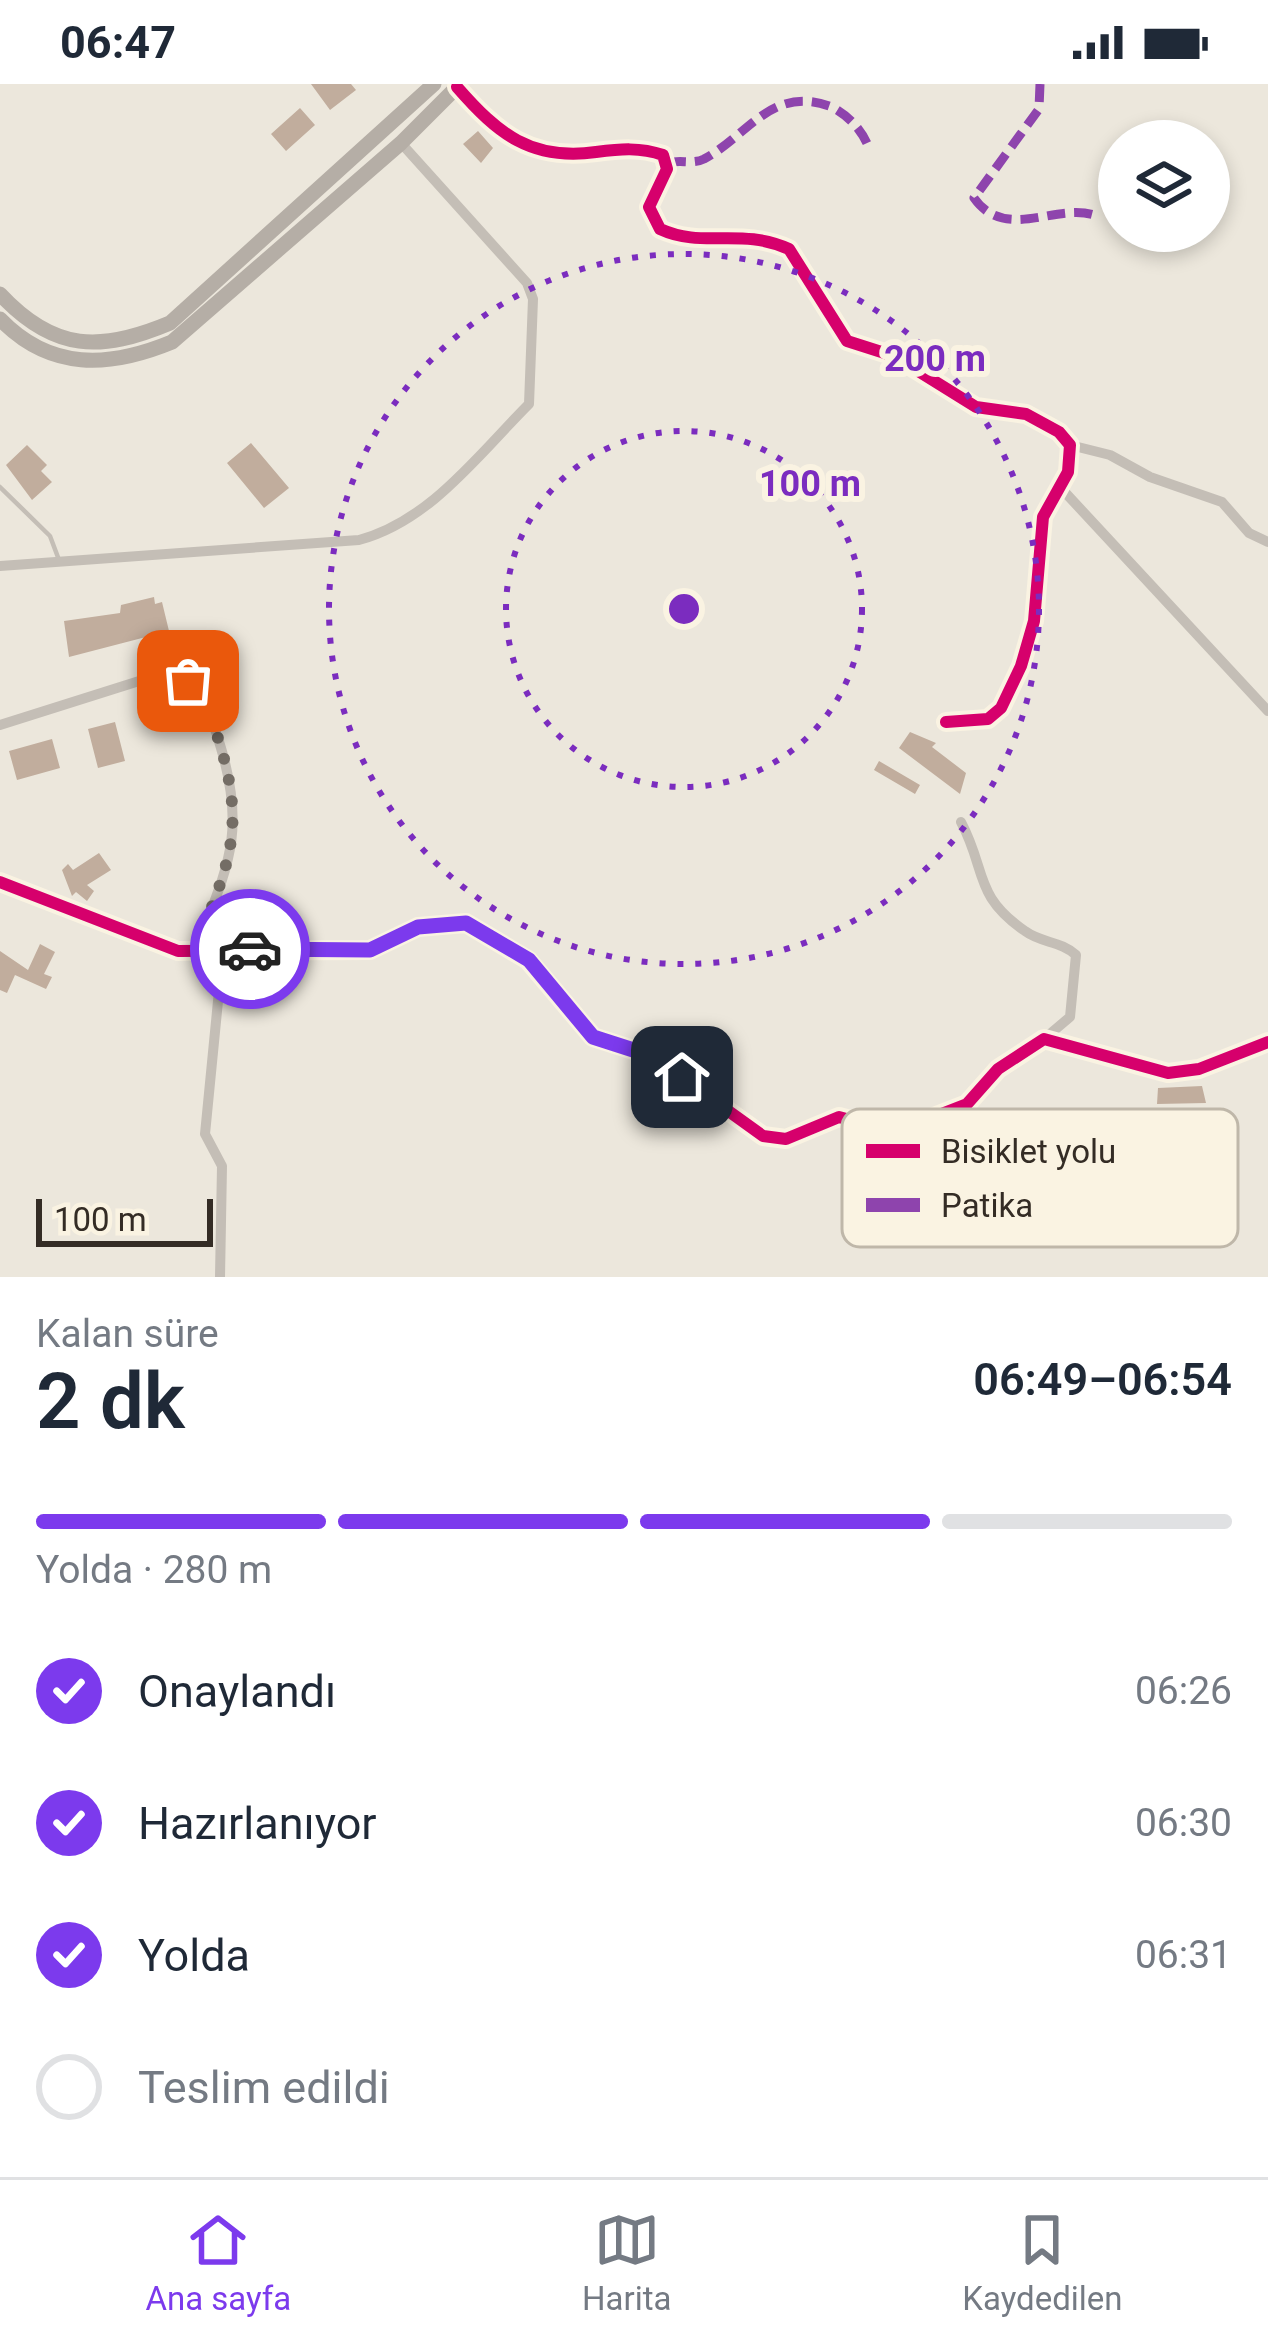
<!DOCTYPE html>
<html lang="tr">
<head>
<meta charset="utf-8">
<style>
	:root { --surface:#fff; --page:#f6f6f7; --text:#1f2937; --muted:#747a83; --line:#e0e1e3; --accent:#7c3aed }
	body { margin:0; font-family:Roboto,sans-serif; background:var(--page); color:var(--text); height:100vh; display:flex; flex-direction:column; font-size:45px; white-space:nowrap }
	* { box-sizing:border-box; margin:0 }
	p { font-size:39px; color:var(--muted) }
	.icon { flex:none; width:66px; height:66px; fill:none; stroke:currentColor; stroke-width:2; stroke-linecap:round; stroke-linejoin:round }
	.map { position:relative; height:1193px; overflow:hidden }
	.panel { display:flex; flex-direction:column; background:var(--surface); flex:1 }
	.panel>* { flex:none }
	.buttons { position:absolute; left:1098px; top:36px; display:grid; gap:24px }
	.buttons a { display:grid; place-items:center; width:132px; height:132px; border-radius:50%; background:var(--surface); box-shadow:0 6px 18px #0003; font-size:60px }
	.scale { position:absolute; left:36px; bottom:30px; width:177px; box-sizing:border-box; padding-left:12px; border:6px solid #342c25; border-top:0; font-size:33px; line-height:42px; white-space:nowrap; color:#342c25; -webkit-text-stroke:9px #faf3e2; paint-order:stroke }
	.pin { position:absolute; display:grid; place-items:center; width:102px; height:102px; color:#fff; margin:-51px; border-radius:24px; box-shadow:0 6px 18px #0006 }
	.courier { position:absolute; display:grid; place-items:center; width:120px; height:120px; margin:-60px; border:9px solid #7c3aed; border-radius:50%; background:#fff; color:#222; box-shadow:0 3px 15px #0007 }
	.headline em { font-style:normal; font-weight:600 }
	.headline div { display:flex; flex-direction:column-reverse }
	.headline { display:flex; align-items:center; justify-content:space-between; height:204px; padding:0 36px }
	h1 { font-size:78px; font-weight:600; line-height:90px }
	.bar { display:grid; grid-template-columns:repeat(4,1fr); gap:18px 12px; align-content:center; height:144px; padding:0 36px }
	.bar i { height:15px; border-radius:9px; background:var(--line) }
	.bar .active { background:var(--accent) }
	.bar p { grid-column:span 4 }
	ol { padding:0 36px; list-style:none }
	li { display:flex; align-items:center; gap:36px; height:132px }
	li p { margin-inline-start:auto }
	li .icon { padding:12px; border-radius:50%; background:var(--accent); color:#fff; stroke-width:4 }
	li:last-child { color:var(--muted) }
	li i { width:66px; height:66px; border:6px solid var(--line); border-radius:50% }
	.status { display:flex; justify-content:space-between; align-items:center; height:84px; padding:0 60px; background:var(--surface); direction:ltr }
	.status svg { height:33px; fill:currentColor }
	.tabs { display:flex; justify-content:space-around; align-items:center; height:168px; border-top:3px solid var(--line); background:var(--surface); font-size:33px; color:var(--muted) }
	.tabs a { display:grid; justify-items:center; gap:6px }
	.tabs .active { color:var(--accent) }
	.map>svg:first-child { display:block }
</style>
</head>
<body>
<div class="status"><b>06:47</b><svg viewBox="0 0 49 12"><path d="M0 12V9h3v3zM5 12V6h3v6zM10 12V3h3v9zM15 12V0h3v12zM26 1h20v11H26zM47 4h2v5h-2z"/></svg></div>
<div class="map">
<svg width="1268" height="1193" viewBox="0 0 1268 1193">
	<rect width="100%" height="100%" fill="#ece7dc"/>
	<path fill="#c1ad9d" d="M 311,0 L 351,0 L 356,6 L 330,26 Z
		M 300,24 L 315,41 L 286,67 L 271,50 Z
		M 478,47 L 493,64 L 481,79 L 463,60 L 470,54 L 476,61 L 470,54 Z
		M 251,359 L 289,404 L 264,424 L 227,379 Z
		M 27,361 L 47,381 L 41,387 L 52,398 L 32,416 L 6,381 Z
		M 154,513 L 155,520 L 162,518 L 169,547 L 69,573 L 64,537 L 120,529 L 121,521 Z
		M 115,638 L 125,677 L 98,684 L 88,645 Z
		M 910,648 L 936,659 L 932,663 L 966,689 L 960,710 L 899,664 Z
		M 52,655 L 60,684 L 17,696 L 9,667 Z
		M 879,677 L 920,701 L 915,710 L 874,686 Z
		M 99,769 L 111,786 L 87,801 L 94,807 L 87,817 L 76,808 L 72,812 L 62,786 L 68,780 L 73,786 Z
		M 40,860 L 55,868 L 44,890 L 52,893 L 46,905 L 15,891 L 7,909 L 0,906 L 0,867 L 28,886 Z
		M 1202,1002 L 1206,1019 L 1157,1020 L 1158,1004 Z"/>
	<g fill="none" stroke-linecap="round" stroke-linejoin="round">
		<path stroke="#c4beb6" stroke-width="4.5" d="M 0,403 L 50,452 L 59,476"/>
		<path stroke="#c4beb6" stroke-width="10" d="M 457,3 C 498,50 531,77 596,68 C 620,65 640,63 663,71 L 667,85 L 649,123 L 660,145 C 703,165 740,143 789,165 L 847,257 L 894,272 L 976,323 L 1026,330 L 1059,348 L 1070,361 L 1068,388 L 1043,433 L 1034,537 L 1021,582 L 1001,624 L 988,635 L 946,638
			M 1070,361 L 1110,371 L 1150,393 L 1222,418 L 1249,449 L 1268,458
			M 1060,403 L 1268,627
			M 0,482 L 359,456 C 430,437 478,371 529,320 L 533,215 L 527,199 L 401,59
			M 0,641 L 155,592 L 188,597 C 206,618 213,637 221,664 C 247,752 226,785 196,866
			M 961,738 C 987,787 973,811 1025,847 C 1041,859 1061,857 1076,871 L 1070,933 L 1044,955
			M 0,798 L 178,867 L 370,866 L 418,843 L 466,839 L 528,876 L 593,953 L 652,972 L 763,1052 L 786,1055 L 839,1033 L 895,1048 L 967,1020 L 998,985 L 1044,955 L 1168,989 L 1199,985 L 1268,958
			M 220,1193 L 222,1082 L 205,1050 L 223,866"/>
		<path stroke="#b5aea6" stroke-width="15" d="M 0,210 C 54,268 101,268 170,239 L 434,0
			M 0,235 C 50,287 109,284 172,258 L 401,59 L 460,0"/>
		<path stroke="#8e44ad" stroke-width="9" stroke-dasharray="18 9" stroke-linecap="butt" d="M 1040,0 L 1039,25 L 974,114 C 1006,159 1057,117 1097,132
			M 668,79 C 681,75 691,81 704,75 C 749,51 772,0 832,23 C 849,32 862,46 869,64"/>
		<defs>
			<path id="cycleway" d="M 457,3 C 498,50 531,77 596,68 C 620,65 640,63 663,71 L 667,85 L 649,123 L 660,145 C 703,165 740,143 789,165 L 847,257 L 894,272 L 976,323 L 1026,330 L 1059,348 L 1070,361 L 1068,388 L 1043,433 L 1034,537 L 1021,582 L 1001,624 L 988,635 L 946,638
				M 0,798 L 178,867 L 370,866 L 418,843 L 466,839 L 528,876 L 593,953 L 652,972 L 763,1052 L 786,1055 L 839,1033 L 895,1048 L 967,1020 L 998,985 L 1044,955 L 1168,989 L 1199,985 L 1268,958"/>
		</defs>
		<use href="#cycleway" stroke="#faf3e2" stroke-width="20"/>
		<use href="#cycleway" stroke="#d6006c" stroke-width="12"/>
	</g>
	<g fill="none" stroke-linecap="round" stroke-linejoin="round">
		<path stroke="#746d65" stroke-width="12" stroke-dasharray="0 21.6" d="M 188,597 C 206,618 213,637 221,664 C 247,752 225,784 196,866 L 250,865"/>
		<path stroke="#7c3aed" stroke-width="15" d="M 250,865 L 370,866 L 418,843 L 466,839 L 529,876 L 593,953 L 652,972 L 682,993"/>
	</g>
	<g fill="none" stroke="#7b2cbf" stroke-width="6" stroke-dasharray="6 12">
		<circle cx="684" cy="525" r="178"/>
		<circle cx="684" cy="525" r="355"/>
	</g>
	<rect x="842" y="1025" width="396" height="138" rx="18" fill="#faf3e2" stroke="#bfb7a9" stroke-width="3"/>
	<rect x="866" y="1060" width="54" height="14" fill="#d6006c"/>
	<rect x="866" y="1114" width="54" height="14" fill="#8e44ad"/>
	<g font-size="33" fill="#342c25">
		<text x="941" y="1079">Bisiklet yolu</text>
		<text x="941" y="1133">Patika</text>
	</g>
	<circle cx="684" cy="525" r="18" fill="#7b2cbf" stroke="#faf3e2" stroke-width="6"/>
	<g font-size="36" text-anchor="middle" font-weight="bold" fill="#7b2cbf" stroke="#faf3e2" stroke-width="12" stroke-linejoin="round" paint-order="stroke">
		<text x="935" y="287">200 m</text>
		<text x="810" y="412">100 m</text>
	</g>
</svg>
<div class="buttons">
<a><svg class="icon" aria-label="layers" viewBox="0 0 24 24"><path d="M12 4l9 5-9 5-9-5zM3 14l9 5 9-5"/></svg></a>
</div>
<div class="scale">100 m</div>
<div class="pin" style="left:188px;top:597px;background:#ea580c"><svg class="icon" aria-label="bag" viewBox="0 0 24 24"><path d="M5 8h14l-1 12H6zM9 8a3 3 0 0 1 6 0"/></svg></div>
<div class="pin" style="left:682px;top:993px;background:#1f2937"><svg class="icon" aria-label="home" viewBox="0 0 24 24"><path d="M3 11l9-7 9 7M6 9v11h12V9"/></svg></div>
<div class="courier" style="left:250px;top:865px"><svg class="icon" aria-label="car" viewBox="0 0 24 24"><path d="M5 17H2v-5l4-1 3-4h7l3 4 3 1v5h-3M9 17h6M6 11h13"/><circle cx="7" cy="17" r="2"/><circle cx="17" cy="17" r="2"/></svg></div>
</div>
<section class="panel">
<div class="headline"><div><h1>2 dk</h1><p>Kalan süre</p></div><em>06:49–06:54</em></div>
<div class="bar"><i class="active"></i><i class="active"></i><i class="active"></i><i></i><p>Yolda · 280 m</p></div>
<ol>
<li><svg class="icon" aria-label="check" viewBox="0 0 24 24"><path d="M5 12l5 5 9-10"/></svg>Onaylandı<p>06:26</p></li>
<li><svg class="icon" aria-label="check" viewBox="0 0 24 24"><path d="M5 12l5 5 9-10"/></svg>Hazırlanıyor<p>06:30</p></li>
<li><svg class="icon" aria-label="check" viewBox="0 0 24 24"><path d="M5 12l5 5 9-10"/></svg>Yolda<p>06:31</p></li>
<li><i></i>Teslim edildi</li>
</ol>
</section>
<nav class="tabs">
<a class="active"><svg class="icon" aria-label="home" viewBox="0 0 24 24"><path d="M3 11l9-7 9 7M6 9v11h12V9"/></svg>Ana sayfa</a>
<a><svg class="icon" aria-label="map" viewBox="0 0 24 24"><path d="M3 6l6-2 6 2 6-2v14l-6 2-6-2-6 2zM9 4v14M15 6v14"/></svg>Harita</a>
<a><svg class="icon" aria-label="saved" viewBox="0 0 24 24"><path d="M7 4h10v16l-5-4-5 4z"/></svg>Kaydedilen</a>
</nav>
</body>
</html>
